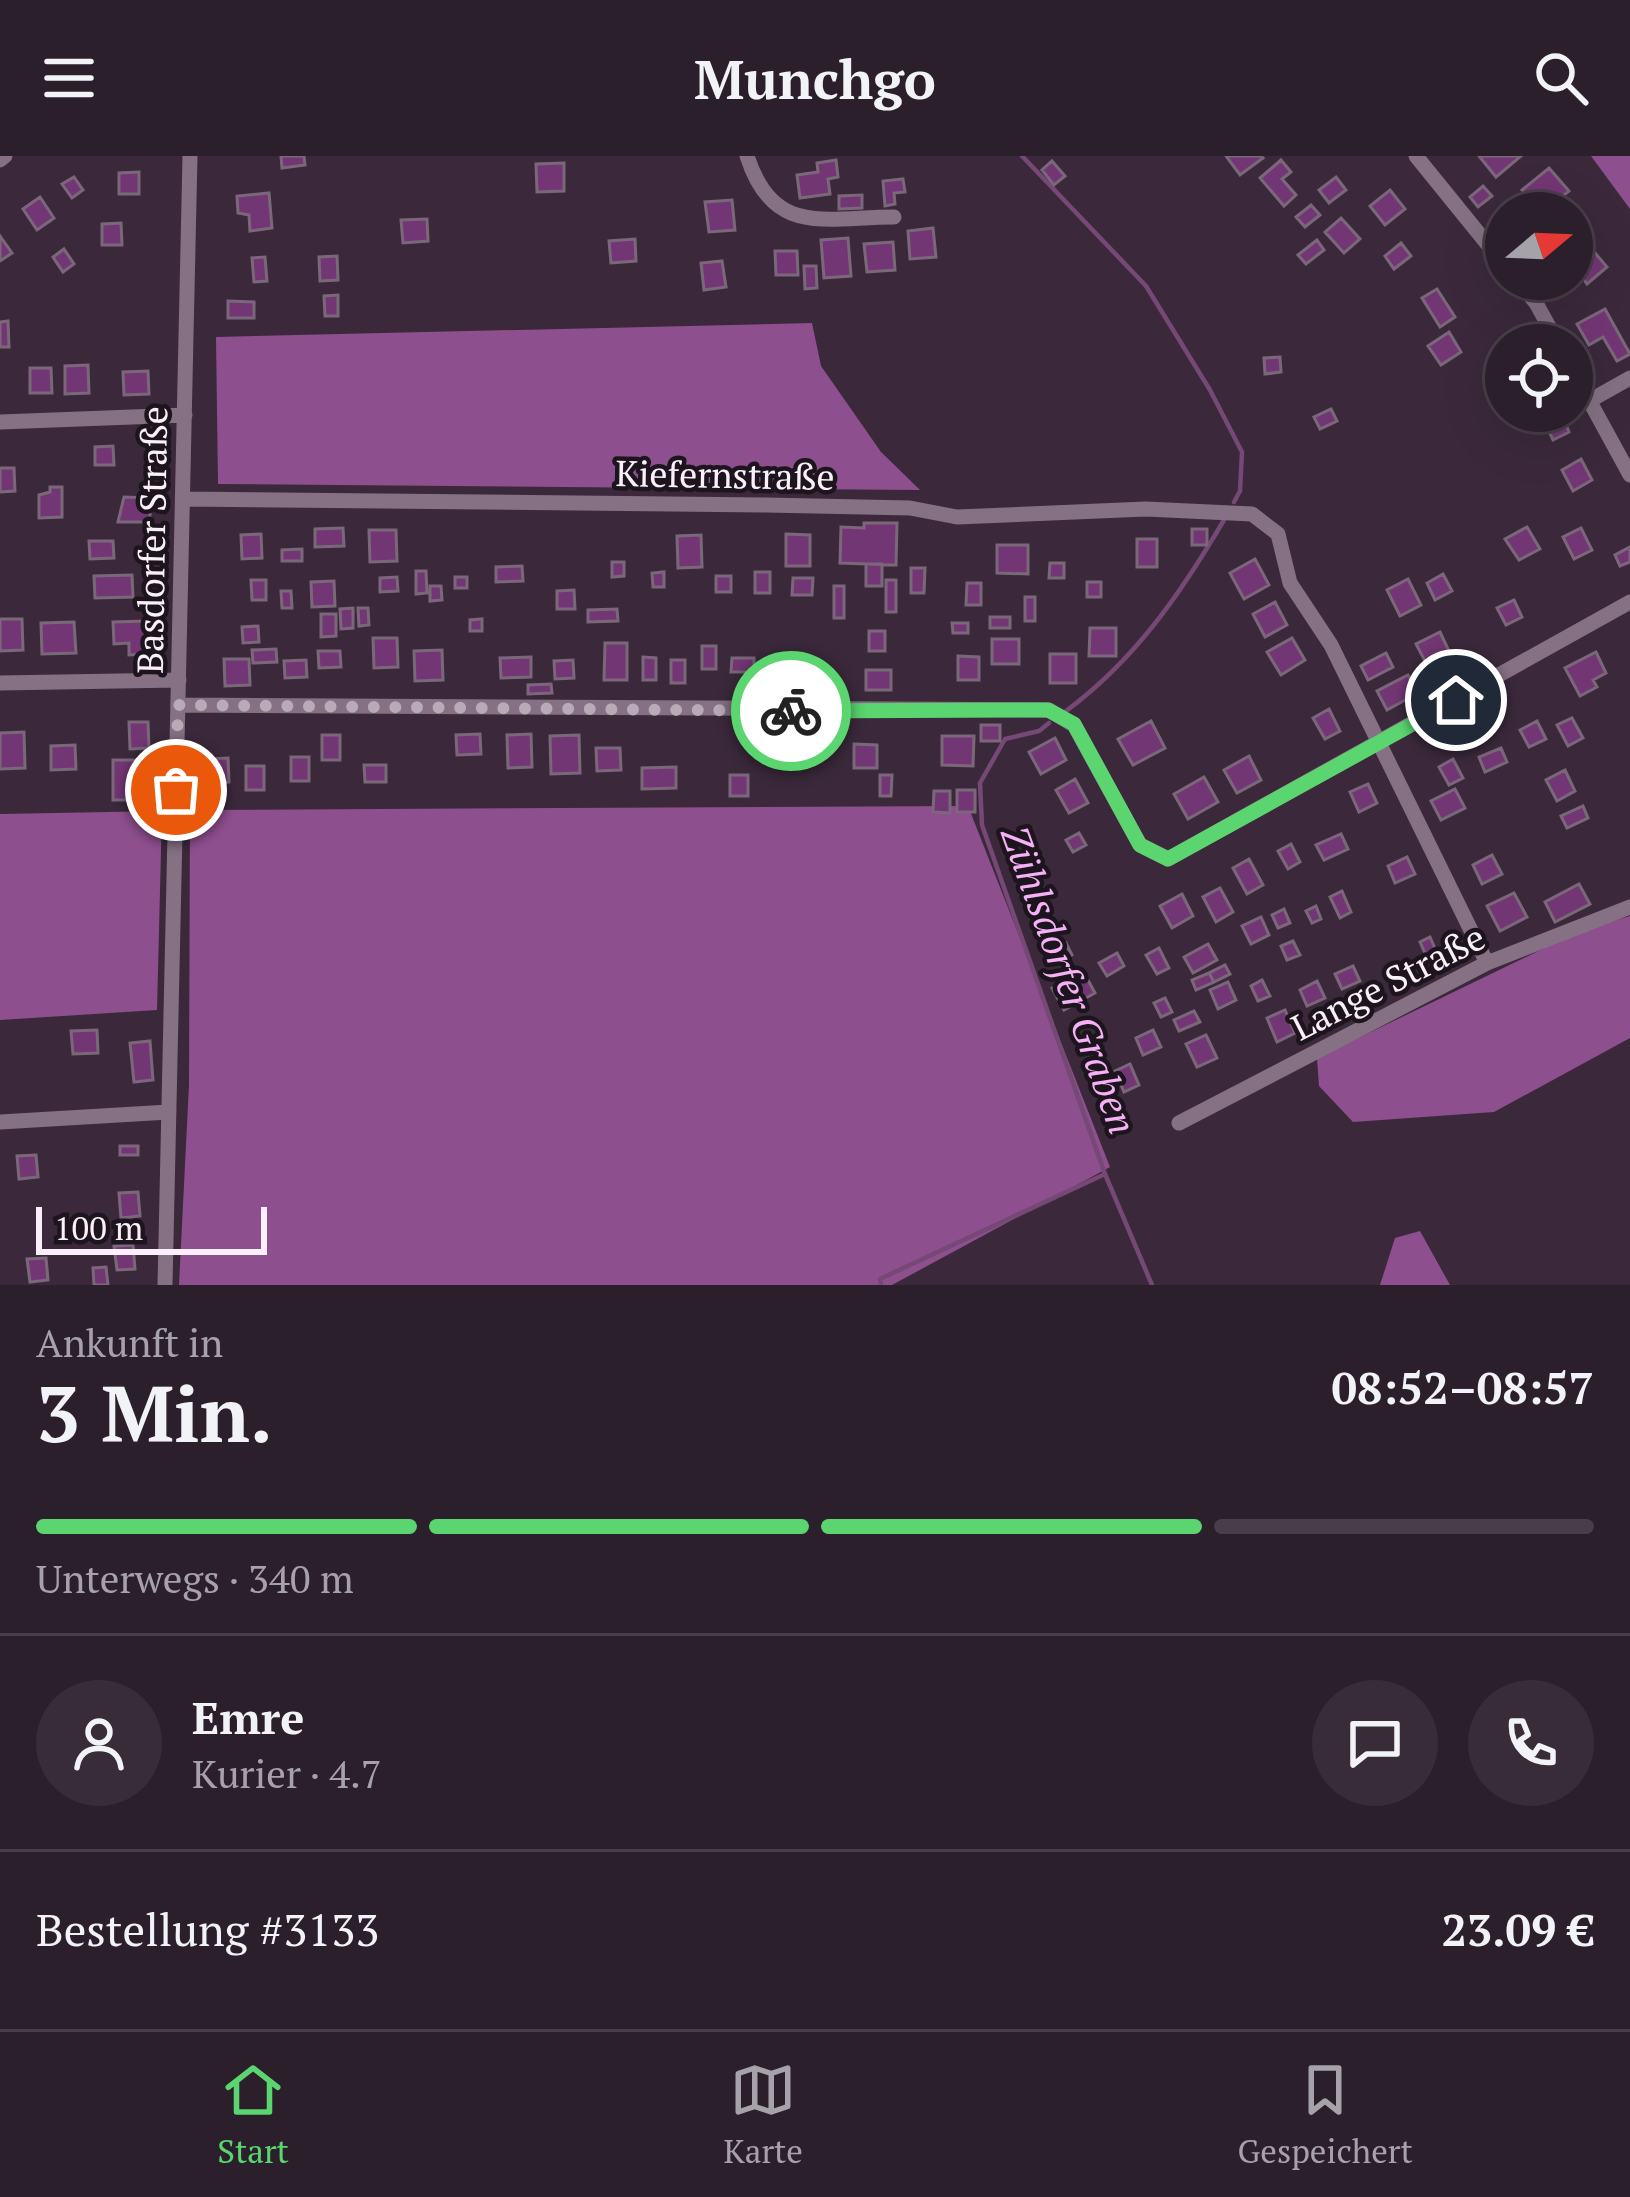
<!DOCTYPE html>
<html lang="de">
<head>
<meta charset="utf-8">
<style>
	:root { --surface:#2c1f2c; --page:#382c38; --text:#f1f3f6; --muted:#a6a2a9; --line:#483d48; --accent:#5ad56f }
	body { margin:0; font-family:"PT Serif",serif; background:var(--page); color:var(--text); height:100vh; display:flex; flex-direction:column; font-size:45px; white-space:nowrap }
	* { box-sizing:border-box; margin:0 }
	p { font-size:39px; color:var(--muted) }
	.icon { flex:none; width:66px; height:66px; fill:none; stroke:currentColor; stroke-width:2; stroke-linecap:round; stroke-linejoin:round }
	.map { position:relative; height:1129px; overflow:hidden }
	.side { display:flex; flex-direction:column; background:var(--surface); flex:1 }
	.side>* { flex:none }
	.needle { width:78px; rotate:71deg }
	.controls { position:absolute; left:1485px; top:36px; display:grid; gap:24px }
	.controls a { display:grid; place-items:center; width:108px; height:108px; border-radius:50%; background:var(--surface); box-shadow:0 12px 48px #0002,0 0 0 3px var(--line); font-size:60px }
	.scale { position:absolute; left:36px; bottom:30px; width:231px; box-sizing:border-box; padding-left:12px; border:6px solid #fbeffa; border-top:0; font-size:33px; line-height:42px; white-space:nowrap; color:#fbeffa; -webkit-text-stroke:9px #1d151d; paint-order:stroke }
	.pin { position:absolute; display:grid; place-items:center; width:102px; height:102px; color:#fff; margin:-51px; border:6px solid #fff; border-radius:50%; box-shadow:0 3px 12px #0007 }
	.courier { position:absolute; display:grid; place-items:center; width:120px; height:120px; margin:-60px; border:9px solid #5ad56f; border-radius:50%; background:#fff; color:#222; box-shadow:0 3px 15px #0007 }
	.headline em { font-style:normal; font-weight:600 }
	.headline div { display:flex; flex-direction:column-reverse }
	.headline { display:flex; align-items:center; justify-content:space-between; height:204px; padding:0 36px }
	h1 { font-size:78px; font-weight:600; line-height:90px }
	.bar { display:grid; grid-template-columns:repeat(4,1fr); gap:18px 12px; align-content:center; height:144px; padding:0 36px }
	.bar i { height:15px; border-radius:9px; background:var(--line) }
	.bar .active { background:var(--accent) }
	.bar p { grid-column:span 4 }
	.line { display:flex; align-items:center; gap:30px; padding:0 36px; border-top:3px solid var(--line) }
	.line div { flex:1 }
	.round { display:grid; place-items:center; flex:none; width:126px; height:126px; border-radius:63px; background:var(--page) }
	header { display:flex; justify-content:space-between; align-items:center; height:156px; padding:0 36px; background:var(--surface); font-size:54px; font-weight:600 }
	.tab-bar { display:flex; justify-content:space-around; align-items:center; height:168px; border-top:3px solid var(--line); background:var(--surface); font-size:33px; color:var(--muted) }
	.tab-bar a { display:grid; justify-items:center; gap:6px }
	.tab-bar .active { color:var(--accent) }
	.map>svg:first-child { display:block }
</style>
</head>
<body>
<header><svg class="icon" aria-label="menu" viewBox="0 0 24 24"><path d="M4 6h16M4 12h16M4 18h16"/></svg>Munchgo<svg class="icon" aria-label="search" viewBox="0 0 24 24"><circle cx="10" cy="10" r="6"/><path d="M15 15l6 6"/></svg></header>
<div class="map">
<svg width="1630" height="1129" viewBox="0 0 1630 1129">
	<rect width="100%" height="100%" fill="#3b293b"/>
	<path fill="#8e4f8e" d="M 1591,0 L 1630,0 L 1630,53 Z
		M 812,167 L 821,210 L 881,296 L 920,334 L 218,328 L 216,181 Z
		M 968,650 L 1110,1011 L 892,1129 L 179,1129 L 189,929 L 190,654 Z
		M 162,655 L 157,854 L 0,864 L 0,658 Z
		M 1630,760 L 1630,882 L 1494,956 L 1353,966 L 1319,930 L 1317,902 L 1580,775 Z
		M 1420,1075 L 1450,1129 L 1380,1129 L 1395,1082 Z"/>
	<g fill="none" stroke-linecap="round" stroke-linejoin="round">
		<path stroke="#754876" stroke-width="4.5" d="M 1022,0 L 1146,130 L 1210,234 L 1242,296 L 1240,335 L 1234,346
			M 1066,555 C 1135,504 1181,437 1224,364
			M 1049,567 L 1039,575 L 1005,583 L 980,627 L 982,669 L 1105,1018 L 1152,1129
			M 881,1129 L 880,1123 L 1105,1018"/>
	</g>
	<path fill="#733674" stroke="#7b677a" stroke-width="3" d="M 281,0 L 304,0 L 305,9 L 282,12 Z
		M 1226,0 L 1261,0 L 1263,2 L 1240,19 Z
		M 1479,0 L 1521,0 L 1496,21 Z
		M 836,4 L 838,21 L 828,23 L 830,38 L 800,42 L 797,19 L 818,16 L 817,7 Z
		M 1281,4 L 1291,16 L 1282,23 L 1296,39 L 1284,50 L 1260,22 Z
		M 1052,5 L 1065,20 L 1054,29 L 1042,14 Z
		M 564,7 L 564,35 L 537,36 L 536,8 Z
		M 1549,12 L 1569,35 L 1542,57 L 1522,34 Z
		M 139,16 L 139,38 L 119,38 L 119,17 Z
		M 74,21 L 83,34 L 72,42 L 62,28 Z
		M 1336,21 L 1346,34 L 1329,47 L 1319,34 Z
		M 903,23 L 905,36 L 894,37 L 895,48 L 885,50 L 883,25 Z
		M 1483,30 L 1492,40 L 1478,51 L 1470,41 Z
		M 1390,34 L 1405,53 L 1385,69 L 1370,50 Z
		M 269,37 L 272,72 L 250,75 L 249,59 L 238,57 L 237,40 Z
		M 862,39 L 862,52 L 839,53 L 839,40 Z
		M 40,41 L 54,62 L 37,74 L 23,53 Z
		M 732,44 L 735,74 L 709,76 L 705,46 Z
		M 1311,49 L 1320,59 L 1305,71 L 1296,61 Z
		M 1341,62 L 1360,83 L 1344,97 L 1325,76 Z
		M 427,63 L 428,85 L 403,87 L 401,64 Z
		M 121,67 L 122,89 L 102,89 L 102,68 Z
		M 933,72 L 936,101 L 910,103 L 908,75 Z
		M 0,80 L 12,97 L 0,105 Z
		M 848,82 L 851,120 L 824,122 L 821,84 Z
		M 635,83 L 636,105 L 611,107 L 609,85 Z
		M 1317,84 L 1324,94 L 1306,108 L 1298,99 Z
		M 893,86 L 895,114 L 867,116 L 864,88 Z
		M 1401,87 L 1411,100 L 1394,113 L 1385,100 Z
		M 1590,91 L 1607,111 L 1587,128 L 1572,106 Z
		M 64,93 L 74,108 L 63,116 L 53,101 Z
		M 775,95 L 797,95 L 798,119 L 776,119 Z
		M 337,100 L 338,124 L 320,125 L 319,101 Z
		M 265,101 L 267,125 L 254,126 L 252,102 Z
		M 722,105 L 726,131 L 704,134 L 701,107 Z
		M 804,110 L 816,110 L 817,132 L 805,133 Z
		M 1437,133 L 1455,161 L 1440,171 L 1422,142 Z
		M 338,139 L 338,160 L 325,160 L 324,140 Z
		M 228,145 L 254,146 L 254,162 L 228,162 Z
		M 1605,153 L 1630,198 L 1617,205 L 1603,181 L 1589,189 L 1577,168 Z
		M 8,165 L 9,191 L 0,191 L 0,166 Z
		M 1449,176 L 1461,196 L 1441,209 L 1428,190 Z
		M 1280,201 L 1281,216 L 1265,218 L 1264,202 Z
		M 88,209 L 89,237 L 65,238 L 65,210 Z
		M 30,212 L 51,212 L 52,237 L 30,237 Z
		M 148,215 L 149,238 L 124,239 L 123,216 Z
		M 1331,253 L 1337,265 L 1320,273 L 1314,261 Z
		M 1563,261 L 1569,276 L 1553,284 L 1546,269 Z
		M 113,290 L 114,309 L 95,309 L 95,291 Z
		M 1581,303 L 1592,324 L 1573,335 L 1562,314 Z
		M 0,312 L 14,312 L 15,335 L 0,336 Z
		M 50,331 L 62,331 L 62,361 L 39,362 L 39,339 L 50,336 Z
		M 124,341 L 150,342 L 150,366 L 118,366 Z
		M 864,367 L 897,367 L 896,409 L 840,407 L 841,371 L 864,372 Z
		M 1527,371 L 1540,393 L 1519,404 L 1505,383 Z
		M 343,372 L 344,390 L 315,391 L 315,373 Z
		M 1581,372 L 1592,394 L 1574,403 L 1563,381 Z
		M 1192,373 L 1207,373 L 1207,389 L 1192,389 Z
		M 369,374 L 396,374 L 397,405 L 370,406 Z
		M 261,378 L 262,402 L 242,403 L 241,379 Z
		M 786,378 L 810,379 L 810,410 L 786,410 Z
		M 701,379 L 702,411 L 678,412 L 677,380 Z
		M 1137,383 L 1157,383 L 1157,411 L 1137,411 Z
		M 89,385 L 113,385 L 114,402 L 90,403 Z
		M 997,389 L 1028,389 L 1028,418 L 997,417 Z
		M 1630,391 L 1630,406 L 1620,410 L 1615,399 Z
		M 302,393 L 302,405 L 282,405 L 282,394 Z
		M 1255,403 L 1269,429 L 1244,443 L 1230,417 Z
		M 612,406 L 624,406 L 624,420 L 612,421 Z
		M 1050,407 L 1064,407 L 1064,422 L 1049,422 Z
		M 866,408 L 882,408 L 882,430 L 866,430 Z
		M 522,410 L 523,425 L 496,426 L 496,411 Z
		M 911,412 L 925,412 L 924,437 L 911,437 Z
		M 416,415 L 426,415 L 427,437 L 416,438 Z
		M 664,416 L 664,431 L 653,431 L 652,417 Z
		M 755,416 L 770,416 L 770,437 L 755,437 Z
		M 1443,418 L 1452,435 L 1435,444 L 1427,427 Z
		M 132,419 L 133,441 L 95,442 L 94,420 Z
		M 716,420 L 731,420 L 731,436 L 716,436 Z
		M 397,421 L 398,435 L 380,436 L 380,422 Z
		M 455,421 L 467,421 L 467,432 L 455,432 Z
		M 793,422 L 813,422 L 812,439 L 792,439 Z
		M 1408,423 L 1421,449 L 1400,460 L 1387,434 Z
		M 251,424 L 266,424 L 266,444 L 252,444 Z
		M 886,424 L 896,424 L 896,456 L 886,456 Z
		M 334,425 L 335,450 L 312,451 L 311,426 Z
		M 1087,426 L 1101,426 L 1101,441 L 1087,441 Z
		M 967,427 L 981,427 L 981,449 L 966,449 Z
		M 430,430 L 441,430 L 442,444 L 430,445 Z
		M 834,430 L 844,430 L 844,462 L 834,462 Z
		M 574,434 L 575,453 L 557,453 L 557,435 Z
		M 281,435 L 291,435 L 292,452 L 282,452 Z
		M 1025,441 L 1035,441 L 1035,465 L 1025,465 Z
		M 1514,444 L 1522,461 L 1506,469 L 1497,452 Z
		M 1275,446 L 1287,469 L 1265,481 L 1253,458 Z
		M 353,452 L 353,472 L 341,473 L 340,453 Z
		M 358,452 L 368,452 L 369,469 L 359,470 Z
		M 617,453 L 618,465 L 588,466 L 588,454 Z
		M 321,458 L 336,458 L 336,480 L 321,481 Z
		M 990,461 L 1010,461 L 1010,472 L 990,472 Z
		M 0,463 L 22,463 L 23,494 L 0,495 Z
		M 482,463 L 482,475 L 470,475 L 470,464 Z
		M 147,465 L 148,498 L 129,499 L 129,487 L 114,488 L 113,466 Z
		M 74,466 L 76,497 L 42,498 L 41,467 Z
		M 952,467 L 968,467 L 968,477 L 953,477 Z
		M 258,470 L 259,486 L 243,487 L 242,471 Z
		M 1090,472 L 1116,472 L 1116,500 L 1089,500 Z
		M 869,475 L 885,475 L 885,495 L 869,495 Z
		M 1440,476 L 1449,495 L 1426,507 L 1416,488 Z
		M 373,482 L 397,482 L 398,511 L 374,512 Z
		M 1292,482 L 1305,504 L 1281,519 L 1267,496 Z
		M 992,483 L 1019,483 L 1019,508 L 992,508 Z
		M 605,487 L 627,487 L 627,524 L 604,524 Z
		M 702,490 L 716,490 L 716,513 L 702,513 Z
		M 276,493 L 277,506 L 253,507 L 252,494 Z
		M 442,494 L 443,524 L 415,525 L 414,495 Z
		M 318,495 L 340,495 L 341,511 L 319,512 Z
		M 1596,496 L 1606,517 L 1593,524 L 1597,531 L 1580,540 L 1565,512 Z
		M 1386,497 L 1393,511 L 1368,524 L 1361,510 Z
		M 1050,498 L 1076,498 L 1076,527 L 1050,527 Z
		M 958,500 L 979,501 L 979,524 L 958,524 Z
		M 531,501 L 531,521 L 501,522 L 500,502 Z
		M 643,501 L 656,502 L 656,524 L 643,524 Z
		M 732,502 L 754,502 L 754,516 L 731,516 Z
		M 224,503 L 249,503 L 250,529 L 225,530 Z
		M 306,504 L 307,521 L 285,522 L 284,505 Z
		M 573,504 L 574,522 L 555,523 L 554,505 Z
		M 671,504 L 685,504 L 685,527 L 671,527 Z
		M 785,504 L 809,504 L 809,526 L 785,526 Z
		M 866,514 L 891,514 L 891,534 L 866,534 Z
		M 1408,519 L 1418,537 L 1387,554 L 1377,535 Z
		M 551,528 L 552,537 L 528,538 L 528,529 Z
		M 1329,553 L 1340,575 L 1325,583 L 1313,562 Z
		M 1572,562 L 1583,582 L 1568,590 L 1557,569 Z
		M 1151,565 L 1165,592 L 1133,609 L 1118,583 Z
		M 1537,565 L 1546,583 L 1529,591 L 1520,574 Z
		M 129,566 L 148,566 L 149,592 L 130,593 Z
		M 981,569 L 1000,569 L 1000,585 L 981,585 Z
		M 24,576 L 25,612 L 0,613 L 0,577 Z
		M 480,578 L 481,598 L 457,599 L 456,579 Z
		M 531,578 L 532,611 L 508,612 L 507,579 Z
		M 757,578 L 775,579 L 775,599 L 757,599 Z
		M 322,579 L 340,579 L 340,604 L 322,604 Z
		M 579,579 L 580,617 L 551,618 L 550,580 Z
		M 942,580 L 974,580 L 973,610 L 942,609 Z
		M 787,581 L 814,582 L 814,602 L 787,602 Z
		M 1055,582 L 1066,604 L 1041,618 L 1029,596 Z
		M 854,588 L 877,589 L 877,612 L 854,612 Z
		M 75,589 L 76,613 L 51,614 L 51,590 Z
		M 596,592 L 620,592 L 621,614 L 597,615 Z
		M 1501,592 L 1507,606 L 1485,616 L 1479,601 Z
		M 1249,600 L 1261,624 L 1237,637 L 1224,614 Z
		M 291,601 L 309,601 L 309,625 L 291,625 Z
		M 228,602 L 229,626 L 209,627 L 208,603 Z
		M 1453,603 L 1463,622 L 1449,629 L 1439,611 Z
		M 113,604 L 143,604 L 143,644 L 113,644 Z
		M 364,609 L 386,609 L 386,626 L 365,626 Z
		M 246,610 L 264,610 L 264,634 L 246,634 Z
		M 676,611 L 676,632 L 642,633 L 642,612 Z
		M 1565,614 L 1575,635 L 1557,645 L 1546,624 Z
		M 730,619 L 748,619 L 748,640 L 730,640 Z
		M 880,619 L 892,619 L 891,640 L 880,640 Z
		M 1204,621 L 1218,646 L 1188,663 L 1174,638 Z
		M 1075,623 L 1088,647 L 1069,657 L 1056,634 Z
		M 1368,628 L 1377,647 L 1359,656 L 1350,636 Z
		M 1455,633 L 1465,652 L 1441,664 L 1431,645 Z
		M 957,634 L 975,634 L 975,656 L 957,656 Z
		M 934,635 L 950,635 L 950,657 L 933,656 Z
		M 1583,650 L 1588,662 L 1567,672 L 1561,660 Z
		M 1079,677 L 1086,689 L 1073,696 L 1066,684 Z
		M 1341,678 L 1348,693 L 1324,704 L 1316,689 Z
		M 1291,688 L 1300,706 L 1288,713 L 1278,695 Z
		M 1492,699 L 1502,718 L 1482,728 L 1473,709 Z
		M 1407,701 L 1415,718 L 1395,727 L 1388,710 Z
		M 1249,703 L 1263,729 L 1247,738 L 1233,712 Z
		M 1579,728 L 1590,748 L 1555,766 L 1545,746 Z
		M 1220,732 L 1233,756 L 1216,766 L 1203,741 Z
		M 1342,735 L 1351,756 L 1340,762 L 1330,741 Z
		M 1514,737 L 1527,761 L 1500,775 L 1487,750 Z
		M 1182,738 L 1193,760 L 1172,772 L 1160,750 Z
		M 1316,750 L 1321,763 L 1312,767 L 1306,755 Z
		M 1284,753 L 1290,767 L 1278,772 L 1272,759 Z
		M 1261,761 L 1269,779 L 1251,788 L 1242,770 Z
		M 1051,771 L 1056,781 L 1041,789 L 1036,779 Z
		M 1430,781 L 1437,797 L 1427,802 L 1420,786 Z
		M 1293,785 L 1300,799 L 1287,804 L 1281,790 Z
		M 1066,787 L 1072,799 L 1061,806 L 1054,793 Z
		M 1208,788 L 1217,804 L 1193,817 L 1184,801 Z
		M 1159,792 L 1169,812 L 1157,818 L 1146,799 Z
		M 1117,797 L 1124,810 L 1107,820 L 1099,807 Z
		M 1225,809 L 1230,818 L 1214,826 L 1209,817 Z
		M 1353,810 L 1360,825 L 1342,833 L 1335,818 Z
		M 1083,815 L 1095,837 L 1064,854 L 1052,832 Z
		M 1209,817 L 1214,826 L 1196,834 L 1192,824 Z
		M 1262,824 L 1270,840 L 1258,845 L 1251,830 Z
		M 1317,825 L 1325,842 L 1307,850 L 1300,834 Z
		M 1228,826 L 1236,844 L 1218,853 L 1210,834 Z
		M 1165,842 L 1172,856 L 1161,861 L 1154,847 Z
		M 1285,854 L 1295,877 L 1277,886 L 1267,862 Z
		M 1194,855 L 1200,866 L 1179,875 L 1174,864 Z
		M 97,874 L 98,897 L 73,898 L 71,875 Z
		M 1153,874 L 1161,891 L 1143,899 L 1136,882 Z
		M 1206,879 L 1217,902 L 1197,911 L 1186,888 Z
		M 150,885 L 153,924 L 134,926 L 130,887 Z
		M 1130,908 L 1139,929 L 1124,936 L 1115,915 Z
		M 120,990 L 138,990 L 138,999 L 120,999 Z
		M 36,999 L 38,1021 L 19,1023 L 17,1000 Z
		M 138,1036 L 140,1060 L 121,1062 L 119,1037 Z
		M 133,1089 L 135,1113 L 117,1114 L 114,1090 Z
		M 46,1102 L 48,1124 L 30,1126 L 27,1103 Z
		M 106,1111 L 108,1129 L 94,1129 L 93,1112 Z"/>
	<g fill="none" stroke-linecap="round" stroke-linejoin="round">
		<path stroke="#857084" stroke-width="15" d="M 747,0 C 773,81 824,61 894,61
			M 1416,0 L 1506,111
			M 0,4 L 5,0
			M 1516,123 L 1536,147 L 1559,189
			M 1572,213 L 1630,319
			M 1589,245 L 1630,222
			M 0,266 L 185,259
			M 184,343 L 766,349 L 910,352 L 957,361 L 1146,353 L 1252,358 L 1278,378 L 1290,427 L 1331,489 L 1487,807
			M 0,527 L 179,524
			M 179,549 L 1049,554 L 1074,569 L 1140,689 L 1168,703 L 1630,446
			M 0,966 L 169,956
			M 1179,967 L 1487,807 L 1630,751
			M 165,1129 L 190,0"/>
	</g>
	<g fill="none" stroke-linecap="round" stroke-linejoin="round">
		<path stroke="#b8aab7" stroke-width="12" stroke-dasharray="0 21.6" d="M 176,634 L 178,549 L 791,555"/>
		<path stroke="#5ad56f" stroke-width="15" d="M 791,555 L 1048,554 L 1074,568 L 1140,689 L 1168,703 L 1456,544"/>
	</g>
	<g text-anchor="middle" stroke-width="9" stroke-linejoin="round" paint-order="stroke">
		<g font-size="36" fill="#fbeffa" stroke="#1d151d">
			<text transform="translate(725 319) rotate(1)" y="13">Kiefernstraße</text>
			<text transform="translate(152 384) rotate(-89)" y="13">Basdorfer Straße</text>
			<text transform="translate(1388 826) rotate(-27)" y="13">Lange Straße</text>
		</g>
		<g font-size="39" font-style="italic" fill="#f6b0f5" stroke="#1d151d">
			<text transform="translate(1069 824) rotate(70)" y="14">Zühlsdorfer Graben</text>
		</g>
	</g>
</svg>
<div class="controls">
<a><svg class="needle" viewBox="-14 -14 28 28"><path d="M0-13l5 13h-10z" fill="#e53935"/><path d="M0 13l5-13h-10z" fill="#a6a2a9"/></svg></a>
<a><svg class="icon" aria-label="locate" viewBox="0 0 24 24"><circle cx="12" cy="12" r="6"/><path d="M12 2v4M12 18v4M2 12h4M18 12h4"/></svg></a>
</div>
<div class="scale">100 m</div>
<div class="pin" style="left:176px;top:634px;background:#ea580c"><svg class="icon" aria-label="bag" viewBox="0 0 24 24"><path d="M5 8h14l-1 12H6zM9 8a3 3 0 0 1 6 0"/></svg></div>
<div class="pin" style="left:1456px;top:544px;background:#1f2937"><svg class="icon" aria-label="home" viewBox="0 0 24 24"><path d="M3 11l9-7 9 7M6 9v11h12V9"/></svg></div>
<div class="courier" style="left:791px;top:555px"><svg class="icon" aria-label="bike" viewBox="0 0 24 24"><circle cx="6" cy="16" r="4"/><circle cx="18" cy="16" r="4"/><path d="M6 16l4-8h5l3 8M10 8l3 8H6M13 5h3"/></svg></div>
</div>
<section class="side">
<div class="headline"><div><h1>3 Min.</h1><p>Ankunft in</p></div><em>08:52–08:57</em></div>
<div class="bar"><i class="active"></i><i class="active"></i><i class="active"></i><i></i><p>Unterwegs · 340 m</p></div>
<div class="line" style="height:216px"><a class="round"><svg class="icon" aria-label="person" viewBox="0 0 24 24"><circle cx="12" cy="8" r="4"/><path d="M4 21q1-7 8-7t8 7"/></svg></a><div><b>Emre</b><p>Kurier · 4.7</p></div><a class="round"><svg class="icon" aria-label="chat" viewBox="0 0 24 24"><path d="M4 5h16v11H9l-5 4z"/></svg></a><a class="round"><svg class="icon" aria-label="phone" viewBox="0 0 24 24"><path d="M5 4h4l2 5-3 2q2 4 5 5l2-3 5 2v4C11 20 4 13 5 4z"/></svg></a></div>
<div class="line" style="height:156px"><div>Bestellung #3133</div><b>23.09 €</b></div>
</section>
<nav class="tab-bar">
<a class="active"><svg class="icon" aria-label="home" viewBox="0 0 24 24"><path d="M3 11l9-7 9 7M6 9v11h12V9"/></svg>Start</a>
<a><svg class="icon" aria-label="map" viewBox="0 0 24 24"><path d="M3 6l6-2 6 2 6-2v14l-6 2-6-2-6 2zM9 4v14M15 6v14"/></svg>Karte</a>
<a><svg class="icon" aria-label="saved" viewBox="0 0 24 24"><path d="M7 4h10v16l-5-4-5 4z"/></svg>Gespeichert</a>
</nav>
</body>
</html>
